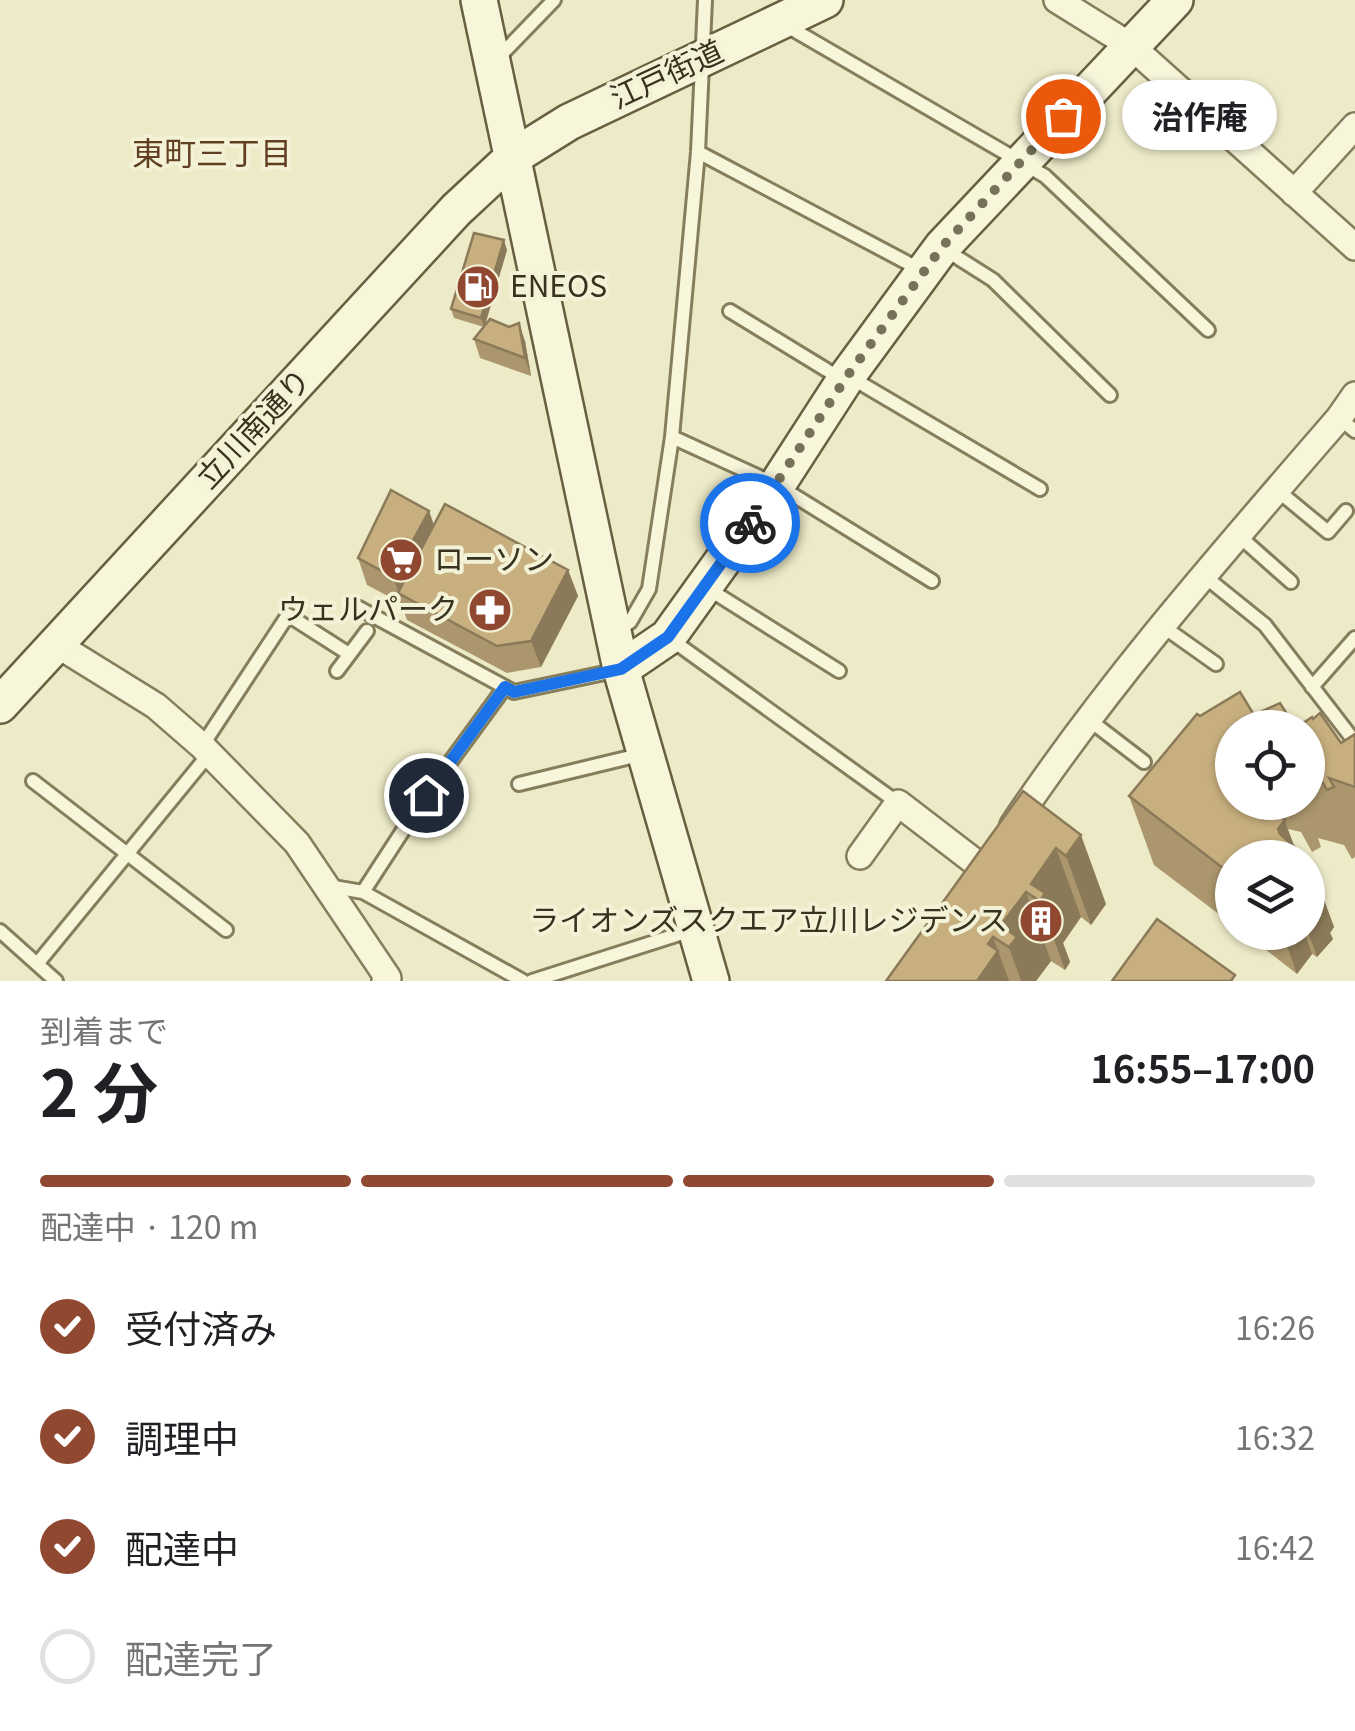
<!DOCTYPE html>
<html lang="ja">
<head>
<meta charset="utf-8">
<style>
	:root { --surface:#fff; --page:#f2f2f2; --text:#202124; --muted:#757577; --line:#e0e0e0; --accent:#914831 }
	body { margin:0; font-family:Georgia,"Noto Sans JP",serif; background:var(--page); color:var(--text); height:100vh; display:flex; flex-direction:column; font-size:38px; white-space:nowrap }
	* { box-sizing:border-box; margin:0 }
	p { font-size:32px; color:var(--muted) }
	.icon { flex:none; width:55px; height:55px; fill:none; stroke:currentColor; stroke-width:2; stroke-linecap:round; stroke-linejoin:round }
	.map { position:relative; height:981px; overflow:hidden }
	.sheet { display:flex; flex-direction:column; background:var(--surface); flex:1 }
	.sheet>* { flex:none }
	.tools { position:absolute; left:1215px; top:710px; display:grid; gap:20px }
	.tools a { display:grid; place-items:center; width:110px; height:110px; border-radius:50%; background:var(--surface); box-shadow:0 2px 8px #0004; font-size:50px }
	.pin { position:absolute; display:grid; place-items:center; width:85px; height:85px; color:#fff; margin:-42px; border:5px solid #fff; border-radius:50%; box-shadow:0 2px 10px #0007 }
	.courier { position:absolute; display:grid; place-items:center; width:100px; height:100px; margin:-50px; border:8px solid #1a73e8; border-radius:50%; background:#fff; color:#222; box-shadow:0 2px 12px #0007 }
	.bubble { position:absolute; height:70px; border-radius:35px; background:var(--surface); box-shadow:0 2px 8px #0004; font-size:32px; font-weight:700; line-height:70px; text-align:center }
	.headline em { font-style:normal; font-weight:700 }
	.headline div { display:flex; flex-direction:column-reverse }
	.headline { display:flex; align-items:center; justify-content:space-between; height:170px; padding:0 40px }
	h1 { font-size:65px; font-weight:700; line-height:75px }
	.bar { display:grid; grid-template-columns:repeat(4,1fr); gap:15px 10px; align-content:center; height:120px; padding:0 40px }
	.bar i { height:12px; border-radius:8px; background:var(--line) }
	.bar .current { background:var(--accent) }
	.bar p { grid-column:span 4 }
	ol { padding:0 40px; list-style:none }
	li { display:flex; align-items:center; gap:30px; height:110px }
	li p { margin-inline-start:auto }
	li .icon { padding:10px; border-radius:50%; background:var(--accent); color:#fff; stroke-width:4 }
	li:last-child { color:var(--muted) }
	li i { width:55px; height:55px; border:5px solid var(--line); border-radius:50% }
	.map>svg:first-child { display:block }
</style>
</head>
<body>
<div class="map">
<svg width="1355" height="981" viewBox="0 0 1355 981">
	<rect width="100%" height="100%" fill="#eceac7"/>
	<g fill="none" stroke-linecap="round" stroke-linejoin="round">
		<defs>
			<path id="lane" d="M 787,26 L 1045,176 L 1208,330
				M 497,59 L 554,0
				M 698,152 L 921,270
				M 944,249 L 993,280 L 1110,395
				M 730,311 L 843,380
				M 850,377 L 1040,489
				M 1339,418 L 1355,431
				M 672,437 L 777,485 L 932,581
				M 1277,490 L 1328,532 L 1346,511
				M 1238,535 L 1291,582
				M 1203,575 L 1265,625 L 1355,742
				M 707,588 L 839,671
				M 357,607 L 514,692 L 619,670
				M 1161,625 L 1216,664
				M 615,632 L 630,622 L 649,589 L 672,437 L 698,152 L 705,0
				M 669,638 L 898,803
				M 337,671 L 367,631
				M 1312,687 L 1355,638
				M 1088,719 L 1144,762
				M 202,746 L 288,615 L 349,654
				M 33,781 L 226,930
				M 519,784 L 643,754
				M 328,886 L 363,892 L 523,981
				M 363,892 L 426,795 L 505,687
				M 0,931 L 56,981
				M 37,964 L 209,754
				M 532,981 L 692,930"/>
			<path id="street" d="M 1057,0 L 1131,46 L 1355,247
				M 1294,193 L 1355,126
				M 56,644 L 156,706 L 202,746 L 297,843 L 388,978 L 385,981
				M 1013,825 C 1110,680 1225,550 1339,418 L 1355,395
				M 860,856 L 898,803 L 984,869"/>
			<path id="secondary" d="M 479,0 L 621,669 L 711,981
				M 621,669 L 668,637 L 777,485 L 848,375 L 942,247 L 1175,0
				M 0,705 L 456,210 L 513,157 L 569,122 L 825,0"/>
		</defs>
		<use href="#lane" stroke="#867d5d" stroke-width="18"/>
		<use href="#street" stroke="#867d5d" stroke-width="30"/>
		<use href="#secondary" stroke="#685e40" stroke-width="40"/>
		<use href="#lane" stroke="#f7f5da" stroke-width="12"/>
		<use href="#street" stroke="#f7f5da" stroke-width="25"/>
		<use href="#secondary" stroke="#f7f5da" stroke-width="35"/>
	</g>
	<path fill="#ab966d" d="M 507,250 L 485,326 L 525,341 L 531,376 L 480,358 L 474,339 L 484,327 L 454,318 L 451,309 Z
		M 429,511 L 434,525 L 568,570 L 578,596 L 541,667 L 507,673 L 407,620 L 401,603 L 367,585 L 358,558 Z
		M 1232,728 L 1232,802 L 1308,802 L 1308,728 L 1341,743 L 1355,734 L 1355,857 L 1352,859 L 1344,845 L 1318,838 L 1321,847 L 1312,852 L 1301,832 L 1288,829 L 1294,846 L 1232,858 L 1232,924 L 1154,865 L 1129,796 Z
		M 1023,791 L 1106,904 L 1091,925 L 1081,917 L 1063,943 L 1070,962 L 1065,970 L 1051,961 L 1036,981 L 886,981 Z
		M 1308,858 L 1334,927 L 1330,933 L 1333,939 L 1317,957 L 1312,954 L 1297,974 L 1243,932 L 1308,932 Z"/>
	<path fill="#8b7a59" d="M 504,240 L 507,250 L 484,327 L 481,318 Z
		M 519,323 L 525,341 L 531,376 L 525,358 Z
		M 429,511 L 438,538 L 399,594 L 393,577 Z
		M 568,570 L 578,596 L 541,667 L 531,641 Z
		M 1232,775 L 1232,802 L 1247,802 L 1261,839 L 1248,856 L 1223,787 Z
		M 1258,802 L 1277,802 L 1299,858 L 1274,847 Z
		M 1081,835 L 1106,904 L 1091,925 L 1066,856 Z
		M 1056,848 L 1081,917 L 1063,943 L 1070,962 L 1065,970 L 1040,901 L 1031,884 Z
		M 1309,859 L 1334,927 L 1330,933 L 1333,939 L 1317,957 L 1308,932 L 1308,861 Z
		M 1026,892 L 1051,961 L 1036,981 L 1021,981 L 1001,925 Z
		M 1282,932 L 1304,932 L 1312,954 L 1297,974 Z
		M 993,937 L 1009,981 L 977,981 L 988,944 Z"/>
	<path fill="#c7af7f" stroke="#8b7a59" stroke-width="2.5" d="M 474,233 L 504,240 L 481,318 L 451,309 Z
		M 490,319 L 509,327 L 519,323 L 525,358 L 474,339 Z
		M 391,490 L 429,511 L 393,577 L 358,558 Z
		M 445,504 L 568,570 L 531,641 L 497,646 L 398,593 Z
		M 1240,692 L 1254,715 L 1280,703 L 1296,728 L 1232,728 L 1232,775 L 1223,787 L 1232,794 L 1232,802 L 1242,802 L 1263,819 L 1271,810 L 1285,820 L 1278,829 L 1280,834 L 1307,858 L 1232,858 L 1232,875 L 1129,796 L 1197,714 L 1200,716 Z
		M 1320,713 L 1341,743 L 1355,734 L 1355,787 L 1329,778 L 1334,787 L 1327,790 L 1319,776 L 1308,773 L 1308,728 L 1296,728 L 1312,717 L 1313,719 Z
		M 1023,791 L 1081,835 L 1066,856 L 1056,848 L 1031,884 L 1045,893 L 1040,901 L 1026,892 L 1001,925 L 1017,937 L 1009,947 L 993,937 L 988,944 L 998,951 L 977,981 L 886,981 Z
		M 1157,919 L 1235,975 L 1231,981 L 1112,981 Z"/>
	<g fill="none" stroke-linecap="round" stroke-linejoin="round">
		<path stroke="#76725a" stroke-width="10" stroke-dasharray="0 18" d="M 750,523 L 848,375 L 942,247 L 1063,116"/>
		<path stroke="#1a73e8" stroke-width="12" d="M 426,795 L 505,687 L 514,692 L 621,669 L 668,637 L 750,523"/>
	</g>
	<defs>
		<symbol id="fuel-disc" viewBox="-11 -11 22 22"><circle r="9.5" fill="#914831" stroke="#f3f2d6"/><path d="M-5.5-6h7V0h2V4h1.3V-2.5L3-4.5l.8-.8L6-3V5H2.5V1h-1V6h-7ZM-4.2-4.7v3.2H.2V-4.7Z" fill="#fff"/></symbol>
		<symbol id="supermarket-disc" viewBox="-11 -11 22 22"><circle r="9.5" fill="#914831" stroke="#f3f2d6"/><path d="M-6-5.5h2.5l.6 2H6L4.5 2H-2.5L-4.4-4H-6ZM-1.5 3.2a1.3 1.3 0 1 0 .1 0ZM3 3.2a1.3 1.3 0 1 0 .1 0Z" fill="#fff"/></symbol>
		<symbol id="pharmacy-disc" viewBox="-11 -11 22 22"><circle r="9.5" fill="#914831" stroke="#f3f2d6"/><path d="M-2-6h4v4h4v4h-4v4h-4v-4h-4v-4h4Z" fill="#fff"/></symbol>
		<symbol id="building-disc" viewBox="-11 -11 22 22"><circle r="9.5" fill="#914831" stroke="#f3f2d6"/><path d="M-4-6H4V6H1V3H-1V6H-4ZM-2.5-4.3h1.7v1.8h-1.7ZM.8-4.3h1.7v1.8H.8ZM-2.5-1h1.7V.8h-1.7ZM.8-1h1.7V.8H.8Z" fill="#fff"/></symbol>
	</defs>
	<g fill-rule="evenodd">
		<use href="#fuel-disc" x="453" y="262" width="50" height="50"/>
		<use href="#supermarket-disc" x="376" y="535" width="50" height="50"/>
		<use href="#pharmacy-disc" x="465" y="585" width="50" height="50"/>
		<use href="#building-disc" x="1016" y="896" width="50" height="50"/>
	</g>
	<g text-anchor="middle" stroke-width="8" stroke-linejoin="round" paint-order="stroke">
		<g font-size="30" fill="#373120" stroke="#f3f2d6">
			<text transform="translate(667 75) rotate(-25)" y="10">江戸街道</text>
			<text transform="translate(254 429) rotate(-47)" y="10">立川南通り</text>
		</g>
		<g font-size="30" fill="#373120" stroke="#f3f2d6" text-anchor="start">
			<text x="510" y="297">ENEOS</text>
			<text x="434" y="570">ローソン</text>
			<text x="458" y="620" text-anchor="end">ウェルパーク</text>
			<text x="1008" y="931" text-anchor="end">ライオンズスクエア立川レジデンス</text>
		</g>
		<g font-size="32" fill="#613f22" stroke="#f3f2d6">
			<text x="212" y="165">東町三丁目</text>
		</g>
	</g>
</svg>
<div class="tools">
<a><svg class="icon" aria-label="locate" viewBox="0 0 24 24"><circle cx="12" cy="12" r="6"/><path d="M12 2v4M12 18v4M2 12h4M18 12h4"/></svg></a>
<a><svg class="icon" aria-label="layers" viewBox="0 0 24 24"><path d="M12 4l9 5-9 5-9-5zM3 14l9 5 9-5"/></svg></a>
</div>
<div class="pin" style="left:1063px;top:116px;background:#ea580c"><svg class="icon" aria-label="bag" viewBox="0 0 24 24"><path d="M5 8h14l-1 12H6zM9 8a3 3 0 0 1 6 0"/></svg></div>
<div class="pin" style="left:426px;top:795px;background:#1f2937"><svg class="icon" aria-label="home" viewBox="0 0 24 24"><path d="M3 11l9-7 9 7M6 9v11h12V9"/></svg></div>
<div class="courier" style="left:750px;top:523px"><svg class="icon" aria-label="bike" viewBox="0 0 24 24"><circle cx="6" cy="16" r="4"/><circle cx="18" cy="16" r="4"/><path d="M6 16l4-8h5l3 8M10 8l3 8H6M13 5h3"/></svg></div>
<div class="bubble" style="left:1122px;top:80px;width:155px">治作庵</div>
</div>
<section class="sheet">
<div class="headline"><div><h1>2 分</h1><p>到着まで</p></div><em>16:55–17:00</em></div>
<div class="bar"><i class="current"></i><i class="current"></i><i class="current"></i><i></i><p>配達中 · 120 m</p></div>
<ol>
<li><svg class="icon" aria-label="check" viewBox="0 0 24 24"><path d="M5 12l5 5 9-10"/></svg>受付済み<p>16:26</p></li>
<li><svg class="icon" aria-label="check" viewBox="0 0 24 24"><path d="M5 12l5 5 9-10"/></svg>調理中<p>16:32</p></li>
<li><svg class="icon" aria-label="check" viewBox="0 0 24 24"><path d="M5 12l5 5 9-10"/></svg>配達中<p>16:42</p></li>
<li><i></i>配達完了</li>
</ol>
</section>
</body>
</html>
